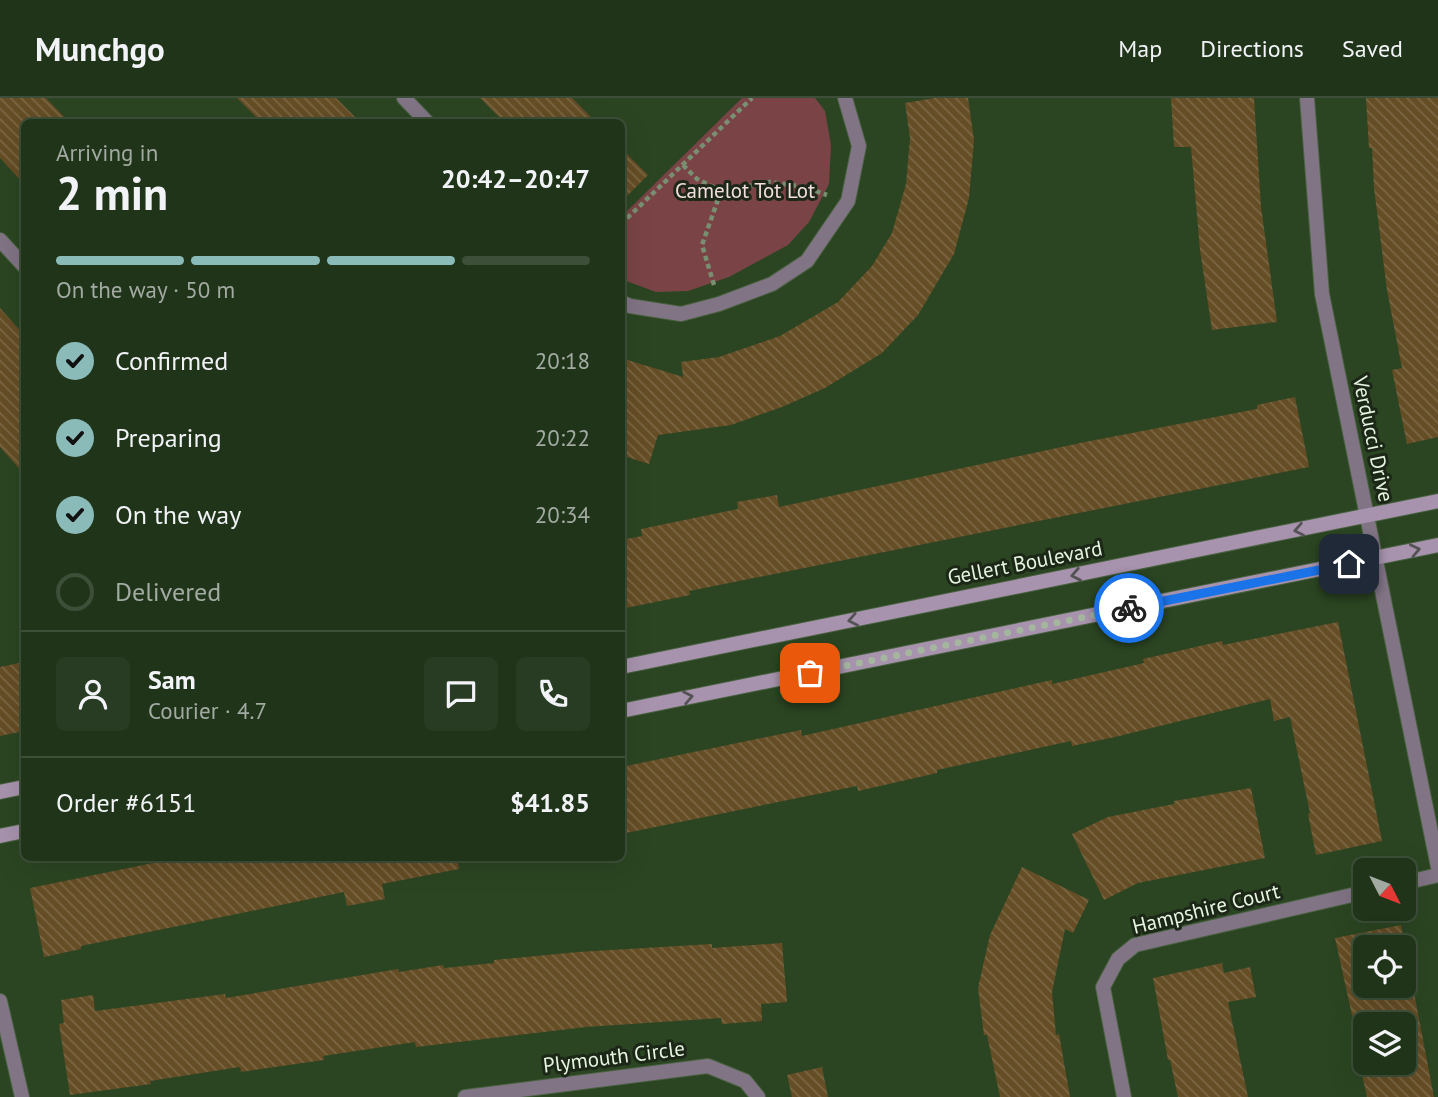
<!DOCTYPE html>
<html lang="en">
<head>
<meta charset="utf-8">
<style>
	:root { --surface:#20341a; --page:#283c23; --text:#f1f3f6; --muted:#a2aaa2; --line:#3d4f39; --accent:#8bbbb9 }
	body { margin:0; font-family:"PT Sans",sans-serif; background:var(--page); color:var(--text); height:100vh; display:flex; flex-direction:column; font-size:26px; white-space:nowrap }
	* { box-sizing:border-box; margin:0 }
	p { font-size:23px; color:var(--muted) }
	.icon { flex:none; width:38px; height:38px; fill:none; stroke:currentColor; stroke-width:2; stroke-linecap:round; stroke-linejoin:round }
	.map { position:relative; flex:1; overflow:hidden }
	.sheet { position:absolute; left:21px; top:21px; width:604px; height:742px; display:flex; flex-direction:column; background:var(--surface); border-radius:10px; box-shadow:0 7px 28px #0002,0 0 0 2px var(--line) }
	.sheet>* { flex:none }
	.needle { width:46px; rotate:132deg }
	.buttons { position:absolute; left:1353px; top:760px; display:grid; gap:14px }
	.buttons a { display:grid; place-items:center; width:63px; height:63px; border-radius:10px; background:var(--surface); box-shadow:0 7px 28px #0002,0 0 0 2px var(--line); font-size:35px }
	.pin { position:absolute; display:grid; place-items:center; width:60px; height:60px; color:#fff; margin:-30px; border-radius:14px; box-shadow:0 4px 10px #0006 }
	.courier { position:absolute; display:grid; place-items:center; width:70px; height:70px; margin:-35px; border:5px solid #1a73e8; border-radius:50%; background:#fff; color:#222; box-shadow:0 2px 9px #0007 }
	.head em { font-style:normal; font-weight:700 }
	.head div { display:flex; flex-direction:column-reverse }
	.head { display:flex; align-items:center; justify-content:space-between; height:119px; padding:0 35px }
	h1 { font-size:46px; font-weight:700; line-height:52px }
	.bar { display:grid; grid-template-columns:repeat(4,1fr); gap:10px 7px; align-content:center; height:84px; padding:0 35px }
	.bar i { height:9px; border-radius:5px; background:var(--line) }
	.bar .active { background:var(--accent) }
	.bar p { grid-column:span 4 }
	.line { display:flex; align-items:center; gap:18px; padding:0 35px; border-top:2px solid var(--line) }
	.line div { flex:1 }
	.round { display:grid; place-items:center; flex:none; width:74px; height:74px; border-radius:10px; background:var(--page) }
	ol { padding:0 35px; list-style:none }
	li { display:flex; align-items:center; gap:21px; height:77px }
	li p { margin-inline-start:auto }
	li .icon { padding:7px; border-radius:50%; background:var(--accent); color:#111; stroke-width:4 }
	li:last-child { color:var(--muted) }
	li i { width:38px; height:38px; border:4px solid var(--line); border-radius:50% }
	header { display:flex; align-items:center; gap:42px; box-sizing:border-box; height:98px; padding:0 35px; background:var(--surface); border-bottom:2px solid var(--line) }
	header strong { font-size:33px }
	nav { display:flex; gap:38px; margin-inline-start:auto; font-size:24px }
	.map>svg:first-child { display:block }
</style>
</head>
<body>
<header>
<strong>Munchgo</strong>
<nav><a>Map</a><a>Directions</a><a>Saved</a></nav>
</header>
<div class="map">
<svg width="1438" height="999" viewBox="0 0 1438 999">
	<defs>
		<pattern id="building-back-hatch" width="6" height="6" patternUnits="userSpaceOnUse" patternTransform="scale(1.75)"><rect width="6" height="6" fill="#654d25"/><path d="M-1 5l2 2M0 0l6 6M5-1l2 2" fill="none" stroke="#7b6744"/></pattern>
	</defs>
	<rect width="100%" height="100%" fill="#2b4522"/>
	<path fill="#7a4446" d="M 742,0 L 815,0 L 825,13 L 831,47 L 829,86 L 809,124 L 788,147 L 729,179 L 688,193 L 656,194 L 621,181 L 621,119 Z"/>
	<path fill="url(#building-back-hatch)" fill-rule="evenodd" d="M 0,0 L 46,0 L 69,24 L 24,24 L 24,86 L 0,60 Z
		M 237,0 L 336,0 L 360,24 L 261,24 Z
		M 480,0 L 572,0 L 596,24 L 504,24 Z
		M 935,0 L 968,0 L 974,42 L 969,100 L 954,156 L 918,217 L 882,255 L 825,290 L 782,309 L 731,327 L 658,337 L 649,366 L 621,357 L 621,260 L 683,279 L 681,264 L 719,259 L 780,238 L 838,204 L 872,168 L 892,135 L 906,86 L 910,40 L 905,5 Z
		M 1171,0 L 1254,0 L 1261,109 L 1277,224 L 1212,232 L 1200,152 L 1191,49 L 1174,49 Z
		M 1366,0 L 1438,0 L 1438,339 L 1407,346 L 1392,272 L 1402,270 L 1387,192 L 1374,90 L 1372,50 L 1369,50 Z
		M 621,50 L 648,77 L 621,104 Z
		M 0,210 L 24,237 L 24,376 L 0,349 Z
		M 1295,299 L 1309,369 L 689,493 L 690,497 L 621,511 L 621,442 L 642,438 L 641,431 L 738,411 L 737,404 L 777,397 L 779,409 L 1085,344 L 1257,311 L 1257,307 Z
		M 1338,524 L 1382,743 L 1316,757 L 1308,716 L 1310,715 L 1290,619 L 1274,623 L 1270,601 L 1115,639 L 1072,648 L 1071,643 L 937,672 L 937,675 L 858,693 L 857,688 L 621,736 L 621,669 L 801,632 L 802,638 L 1052,582 L 1052,586 L 1144,565 L 1143,561 L 1222,543 L 1223,547 Z
		M 24,564 L 24,633 L 0,638 L 0,569 Z
		M 1251,690 L 1265,760 L 1138,785 L 1104,802 L 1072,736 L 1108,719 L 1174,706 L 1174,703 Z
		M 178,760 L 457,760 L 459,771 L 382,786 L 385,801 L 347,808 L 344,794 L 81,848 L 81,851 L 44,859 L 30,790 Z
		M 1022,769 L 1089,802 L 1073,835 L 1065,831 L 1052,894 L 1056,937 L 1059,936 L 1070,999 L 1000,999 L 987,937 L 984,937 L 978,890 L 990,837 Z
		M 1401,827 L 1434,999 L 1367,999 L 1361,972 L 1364,972 L 1335,840 ZM 1365,849 L 1404,849 L 1404,887 L 1365,887 ZM 1365,926 L 1404,926 L 1404,964 L 1365,964 Z
		M 782,845 L 787,904 L 761,906 L 762,923 L 722,926 L 721,920 L 586,929 L 416,949 L 415,944 L 323,958 L 324,962 L 241,974 L 240,969 L 150,983 L 151,986 L 70,997 L 59,926 L 64,925 L 61,902 L 93,897 L 95,913 L 225,896 L 226,900 L 398,871 L 399,874 L 443,867 L 444,870 L 494,865 L 494,862 L 578,854 L 712,846 L 712,850 Z
		M 1222,865 L 1224,875 L 1250,869 L 1256,899 L 1228,904 L 1248,999 L 1178,999 L 1170,962 L 1168,962 L 1153,880 Z
		M 822,969 L 828,999 L 792,999 L 787,977 Z"/>
	<g fill="none" stroke-linecap="round" stroke-linejoin="round">
		<defs>
			<path id="minor" d="M 404,0 L 427,24
				M 1307,0 L 1322,196 L 1438,769
				M 0,142 L 24,168
				M 621,204 L 630,208 L 681,216 L 719,206 L 772,186 L 807,163 L 848,103 L 859,48 L 845,0
				M 1404,785 L 1438,777
				M 0,903 L 22,999
				M 465,999 L 708,968 L 745,983 L 758,999
				M 1124,999 L 1103,889 L 1118,861 L 1135,847 L 1365,794"/>
			<path id="secondary" d="M 621,569 L 1438,403
				M 621,613 L 1438,447
				M 0,694 L 24,689
				M 0,738 L 24,733"/>
		</defs>
		<use href="#minor" stroke="#496140" stroke-width="16"/>
		<use href="#secondary" stroke="#496140" stroke-width="16"/>
		<path stroke="#798f72" stroke-width="4.5" stroke-dasharray="5 3.5" stroke-linecap="butt" d="M 683,67 L 697,81 L 721,93
			M 621,126 L 752,0
			M 714,187 L 702,147 L 721,93 L 770,84 L 804,89 L 827,97"/>
		<use href="#minor" stroke="#817485" stroke-width="14"/>
		<use href="#secondary" stroke="#a793ad" stroke-width="14"/>
	</g>
	<defs><path id="oneway-chevron" d="M-2-3.5L2.5 0L-2 3.5" fill="none" stroke-width="1.6" stroke-linecap="round" stroke-linejoin="round" transform="scale(1.75)"/></defs>
	<g stroke="#545254">
		<use href="#oneway-chevron" transform="translate(1299 432) rotate(169)"/>
		<use href="#oneway-chevron" transform="translate(1415 452) rotate(-12)"/>
		<use href="#oneway-chevron" transform="translate(1076 477) rotate(169)"/>
		<use href="#oneway-chevron" transform="translate(853 522) rotate(169)"/>
		<use href="#oneway-chevron" transform="translate(688 599) rotate(-11)"/>
	</g>
	<g fill="none" stroke-linecap="round" stroke-linejoin="round">
		<path stroke="#a4b79e" stroke-width="7" stroke-dasharray="0 12.6" d="M 810,575 L 1129,510"/>
		<path stroke="#1a73e8" stroke-width="9" d="M 1129,510 L 1349,466"/>
	</g>
	<g text-anchor="middle" stroke-width="6" stroke-linejoin="round" paint-order="stroke">
		<g font-size="21" fill="#f2dede" stroke="#1c2718">
			<text x="745" y="100">Camelot Tot Lot</text>
		</g>
		<g font-size="21" fill="#e5f5e0" stroke="#1c2718">
			<text transform="translate(1373 341) rotate(78)" y="7">Verducci Drive</text>
			<text transform="translate(1025 465) rotate(-11)" y="7">Gellert Boulevard</text>
			<text transform="translate(1206 811) rotate(-14)" y="7">Hampshire Court</text>
			<text transform="translate(614 959) rotate(-7)" y="7">Plymouth Circle</text>
		</g>
	</g>
</svg>
<div class="buttons">
<a><svg class="needle" viewBox="-14 -14 28 28"><path d="M0-13l5 13h-10z" fill="#e53935"/><path d="M0 13l5-13h-10z" fill="#a2aaa2"/></svg></a>
<a><svg class="icon" aria-label="locate" viewBox="0 0 24 24"><circle cx="12" cy="12" r="6"/><path d="M12 2v4M12 18v4M2 12h4M18 12h4"/></svg></a>
<a><svg class="icon" aria-label="layers" viewBox="0 0 24 24"><path d="M12 4l9 5-9 5-9-5zM3 14l9 5 9-5"/></svg></a>
</div>
<div class="pin" style="left:810px;top:575px;background:#ea580c"><svg class="icon" aria-label="bag" viewBox="0 0 24 24"><path d="M5 8h14l-1 12H6zM9 8a3 3 0 0 1 6 0"/></svg></div>
<div class="pin" style="left:1349px;top:466px;background:#1f2937"><svg class="icon" aria-label="home" viewBox="0 0 24 24"><path d="M3 11l9-7 9 7M6 9v11h12V9"/></svg></div>
<div class="courier" style="left:1129px;top:510px"><svg class="icon" aria-label="bike" viewBox="0 0 24 24"><circle cx="6" cy="16" r="4"/><circle cx="18" cy="16" r="4"/><path d="M6 16l4-8h5l3 8M10 8l3 8H6M13 5h3"/></svg></div>
<section class="sheet">
<div class="head"><div><h1>2 min</h1><p>Arriving in</p></div><em>20:42–20:47</em></div>
<div class="bar"><i class="active"></i><i class="active"></i><i class="active"></i><i></i><p>On the way · 50 m</p></div>
<ol>
<li><svg class="icon" aria-label="check" viewBox="0 0 24 24"><path d="M5 12l5 5 9-10"/></svg>Confirmed<p>20:18</p></li>
<li><svg class="icon" aria-label="check" viewBox="0 0 24 24"><path d="M5 12l5 5 9-10"/></svg>Preparing<p>20:22</p></li>
<li><svg class="icon" aria-label="check" viewBox="0 0 24 24"><path d="M5 12l5 5 9-10"/></svg>On the way<p>20:34</p></li>
<li><i></i>Delivered</li>
</ol>
<div class="line" style="height:126px"><a class="round"><svg class="icon" aria-label="person" viewBox="0 0 24 24"><circle cx="12" cy="8" r="4"/><path d="M4 21q1-7 8-7t8 7"/></svg></a><div><b>Sam</b><p>Courier · 4.7</p></div><a class="round"><svg class="icon" aria-label="chat" viewBox="0 0 24 24"><path d="M4 5h16v11H9l-5 4z"/></svg></a><a class="round"><svg class="icon" aria-label="phone" viewBox="0 0 24 24"><path d="M5 4h4l2 5-3 2q2 4 5 5l2-3 5 2v4C11 20 4 13 5 4z"/></svg></a></div>
<div class="line" style="height:91px"><div>Order #6151</div><b>$41.85</b></div>
</section>
</div>
</body>
</html>
